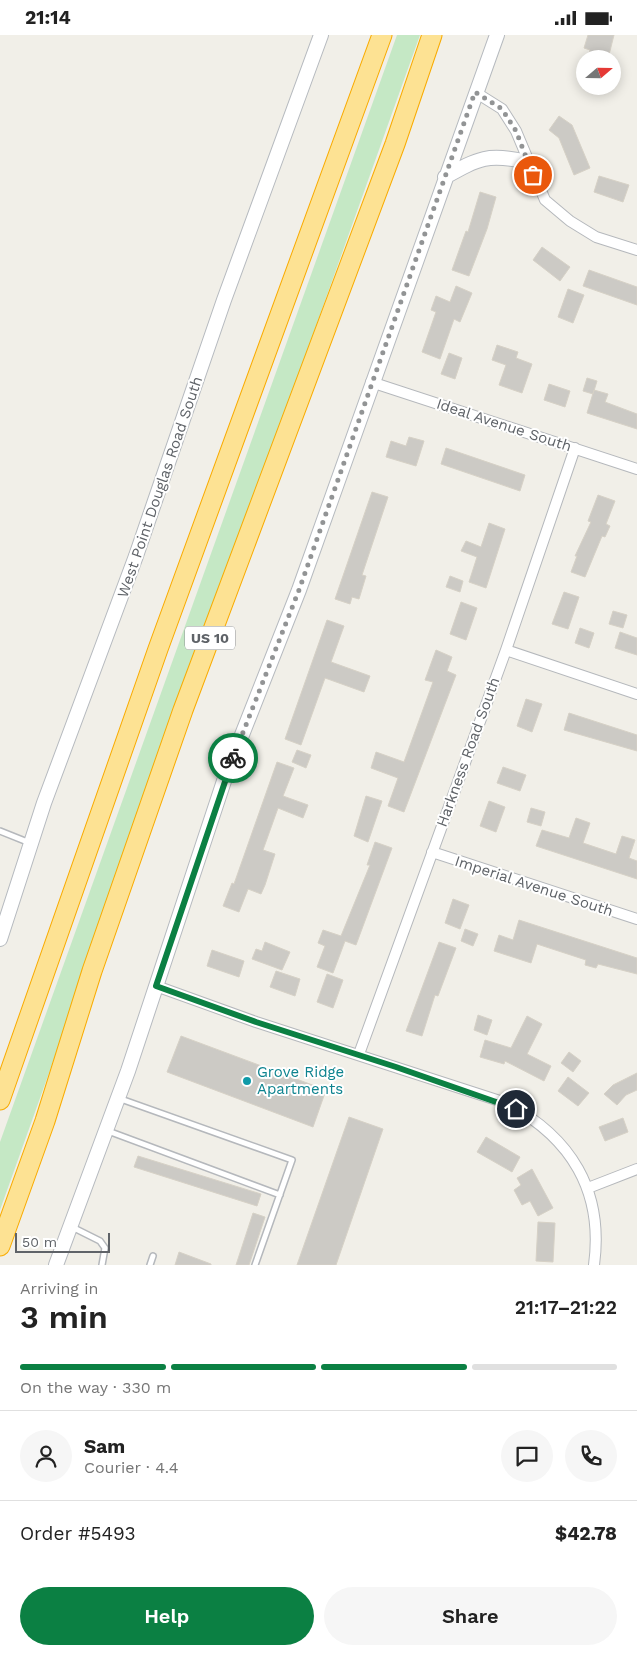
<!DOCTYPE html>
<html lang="en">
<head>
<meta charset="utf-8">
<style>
	:root { --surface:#fff; --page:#f6f6f6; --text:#222; --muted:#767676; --line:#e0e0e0; --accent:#0b8043 }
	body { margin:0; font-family:"Work Sans",sans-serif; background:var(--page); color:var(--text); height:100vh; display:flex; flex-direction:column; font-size:19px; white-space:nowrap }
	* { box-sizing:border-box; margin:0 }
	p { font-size:16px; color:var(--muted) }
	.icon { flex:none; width:28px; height:28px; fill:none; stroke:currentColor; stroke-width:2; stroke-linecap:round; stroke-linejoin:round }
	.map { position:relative; height:1230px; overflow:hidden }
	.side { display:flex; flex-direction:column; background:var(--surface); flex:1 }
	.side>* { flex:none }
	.needle { width:32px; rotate:70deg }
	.fabs { position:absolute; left:576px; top:15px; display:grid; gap:10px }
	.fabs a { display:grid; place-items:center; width:45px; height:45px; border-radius:50%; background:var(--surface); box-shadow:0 2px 12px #0003; font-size:25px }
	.scale { position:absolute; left:15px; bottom:12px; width:95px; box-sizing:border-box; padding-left:5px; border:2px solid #5f6368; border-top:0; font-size:14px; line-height:18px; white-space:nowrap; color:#5f6368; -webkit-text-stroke:4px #fff; paint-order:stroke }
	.pin { position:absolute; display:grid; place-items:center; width:42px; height:42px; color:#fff; margin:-21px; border:2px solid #fff; border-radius:50%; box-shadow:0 1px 5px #0007 }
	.courier { position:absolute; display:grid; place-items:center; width:50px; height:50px; margin:-25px; border:4px solid #0b8043; border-radius:50%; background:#fff; color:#222; box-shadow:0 1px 6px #0007 }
	.head em { font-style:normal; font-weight:600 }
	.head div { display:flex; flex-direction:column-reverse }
	.head { display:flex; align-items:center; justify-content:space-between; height:85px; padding:0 20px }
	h1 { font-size:32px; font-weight:600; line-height:38px }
	.bar { display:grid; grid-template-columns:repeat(4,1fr); gap:8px 5px; align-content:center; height:60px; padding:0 20px }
	.bar i { height:6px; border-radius:4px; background:var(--line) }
	.bar .current { background:var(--accent) }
	.bar p { grid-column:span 4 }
	.line { display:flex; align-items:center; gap:12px; padding:0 20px; border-top:1px solid var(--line) }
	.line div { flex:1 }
	.round { display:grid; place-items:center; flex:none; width:52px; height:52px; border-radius:26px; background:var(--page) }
	.primary-button { display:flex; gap:10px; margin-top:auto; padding:10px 20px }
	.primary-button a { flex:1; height:58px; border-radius:30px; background:var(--accent); color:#fff; font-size:20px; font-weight:600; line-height:58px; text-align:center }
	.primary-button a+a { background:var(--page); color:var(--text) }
	.status { display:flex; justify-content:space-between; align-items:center; height:35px; padding:0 25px; background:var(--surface); direction:ltr }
	.status svg { height:14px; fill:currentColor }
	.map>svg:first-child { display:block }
</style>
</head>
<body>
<div class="status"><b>21:14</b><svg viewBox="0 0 49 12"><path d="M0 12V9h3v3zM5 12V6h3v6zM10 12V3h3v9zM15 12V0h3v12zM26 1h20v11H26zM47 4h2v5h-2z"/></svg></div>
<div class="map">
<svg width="637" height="1230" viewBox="0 0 637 1230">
	<rect width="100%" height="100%" fill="#f1efe8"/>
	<path fill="#c5e8c5" d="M 397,0 L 420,0 L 0,1175 L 0,1107 Z"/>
	<path fill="#cccac5" stroke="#d6d1c6" d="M 588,0 L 614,0 L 608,24 L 588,24 L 590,15 L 584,13 Z
		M 559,81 L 572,90 L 590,133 L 574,140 L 559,103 L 549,95 Z
		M 599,141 L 629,150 L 623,167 L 594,157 Z
		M 480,157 L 496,162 L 487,194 L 469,241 L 452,235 L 466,196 L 468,197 Z
		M 542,212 L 570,232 L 560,246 L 533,225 Z
		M 589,235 L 637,252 L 637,270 L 583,251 Z
		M 456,251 L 472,258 L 460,287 L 454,284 L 440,324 L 422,317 L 436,277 L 431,275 L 436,261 L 450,267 Z
		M 568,254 L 584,260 L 573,288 L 558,282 Z
		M 497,310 L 518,317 L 516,323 L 532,329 L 522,358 L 499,350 L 506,330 L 492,325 Z
		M 449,318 L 462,323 L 455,344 L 441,339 Z
		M 587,343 L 597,346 L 593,359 L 583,356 Z
		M 549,349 L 570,356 L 565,372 L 544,365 Z
		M 594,355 L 608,359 L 605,367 L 637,379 L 637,394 L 587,378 Z
		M 409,402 L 424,406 L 416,431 L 386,422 L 391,406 L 406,411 Z
		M 446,413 L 525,440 L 520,456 L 441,429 Z
		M 372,457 L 388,462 L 362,540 L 366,541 L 359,564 L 352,562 L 350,569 L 335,564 Z
		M 598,460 L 615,466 L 606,489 L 610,491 L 605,502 L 602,501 L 585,542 L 571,537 L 577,521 L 575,521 L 591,487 L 588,486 Z
		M 489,488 L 505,494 L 486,553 L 469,547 L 477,522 L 461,516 L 466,506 L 481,512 Z
		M 450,541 L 463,546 L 460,557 L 446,552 Z
		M 564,557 L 579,562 L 568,594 L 552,589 Z
		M 461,567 L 477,573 L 466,605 L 450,599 Z
		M 613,576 L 627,580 L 623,593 L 609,589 Z
		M 327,585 L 344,591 L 331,627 L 370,641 L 364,657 L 325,643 L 301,710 L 285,704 Z
		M 580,593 L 594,598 L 589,613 L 575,608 Z
		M 620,597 L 637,603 L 637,620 L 615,613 Z
		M 436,615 L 452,622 L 447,636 L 456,640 L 404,777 L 388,771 L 398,743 L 371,733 L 376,717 L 404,727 L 433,647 L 425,645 Z
		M 526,664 L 542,669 L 532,697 L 517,691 Z
		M 569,678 L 637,700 L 637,716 L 564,695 Z
		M 297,715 L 311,720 L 306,733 L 292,727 Z
		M 277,727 L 294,733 L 283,761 L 308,770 L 303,783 L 278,773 L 263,815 L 275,819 L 265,850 L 261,859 L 248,854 L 239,877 L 223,871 L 232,848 L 234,849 Z
		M 503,732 L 526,740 L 520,756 L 497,748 Z
		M 366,761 L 382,766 L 368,807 L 354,801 Z
		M 489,766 L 505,772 L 496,797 L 480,791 Z
		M 531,773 L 545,777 L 541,791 L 527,787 Z
		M 576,783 L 590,788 L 583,808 L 616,819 L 622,801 L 635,805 L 629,823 L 637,826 L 637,844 L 536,811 L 542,795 L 569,803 Z
		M 375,807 L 392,813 L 356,910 L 345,906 L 333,938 L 317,932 L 325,911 L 318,908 L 323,895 L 341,901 L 370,830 L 367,830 Z
		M 453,864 L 469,870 L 460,894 L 445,888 Z
		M 519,885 L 637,923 L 637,939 L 598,929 L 596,933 L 585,930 L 586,925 L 537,909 L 531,928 L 494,916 L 499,900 L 513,905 Z
		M 465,894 L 478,899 L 473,911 L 461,906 Z
		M 265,907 L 290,917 L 282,935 L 252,924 L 256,914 L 262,916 Z
		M 439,907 L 456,913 L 438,961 L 435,960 L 422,1001 L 406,996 Z
		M 212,915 L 244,926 L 239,942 L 207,931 Z
		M 276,936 L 300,944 L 295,961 L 270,952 Z
		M 327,939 L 343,945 L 333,973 L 317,967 Z
		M 478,980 L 492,985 L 487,1000 L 474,995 Z
		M 527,981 L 542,989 L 527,1019 L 551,1031 L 544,1046 L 505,1026 L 504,1029 L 480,1022 L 485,1005 L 511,1013 Z
		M 181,1001 L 326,1055 L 313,1092 L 167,1037 Z
		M 569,1017 L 581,1026 L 573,1037 L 561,1028 Z
		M 637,1038 L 637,1055 L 626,1060 L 617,1070 L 604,1059 L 613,1050 Z
		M 568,1042 L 589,1058 L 578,1071 L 558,1056 Z
		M 349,1082 L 383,1094 L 336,1230 L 297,1230 Z
		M 623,1083 L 628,1097 L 605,1106 L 599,1092 Z
		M 486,1102 L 520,1122 L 512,1137 L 477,1117 Z
		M 138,1121 L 261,1159 L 257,1171 L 134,1132 Z
		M 532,1134 L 553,1173 L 538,1181 L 530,1166 L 522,1170 L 514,1155 L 521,1150 L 517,1143 Z
		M 253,1178 L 265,1182 L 249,1230 L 236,1230 Z
		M 538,1187 L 555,1188 L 553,1227 L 536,1226 Z
		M 179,1217 L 211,1229 L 211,1230 L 175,1230 Z"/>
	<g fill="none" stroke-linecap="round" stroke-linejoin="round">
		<defs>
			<path id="lane" d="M 0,796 L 30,808
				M 118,1063 L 292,1125 L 255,1230
				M 108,1096 L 280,1160
				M 72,1192 L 100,1206 L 105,1213 L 102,1230
				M 150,1230 L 153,1221"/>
			<path id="street" d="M 475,57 L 502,74 L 516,96 L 545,165 L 570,186 L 596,202 L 637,215
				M 371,347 L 637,434
				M 506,615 L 637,659
				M 432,817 L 637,884
				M 156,951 L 256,987 L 506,1068 C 571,1102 604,1156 594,1230
				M 359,1019 L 506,615 L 575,413
				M 588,1153 L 637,1134"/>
			<path id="secondary" d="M 445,142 C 479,123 488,118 528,127
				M 0,904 L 44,768 L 136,521 L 224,265 L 321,0
				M 56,1230 L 128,1036 L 225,743 L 299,555 L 497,0"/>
			<path id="highway" d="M 0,1065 L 158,614 L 382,0
				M 0,1211 L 45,1086 L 92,936 L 183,675 L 395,109 L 432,0"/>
		</defs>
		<use href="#lane" stroke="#b5b8bc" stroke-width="8"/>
		<use href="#street" stroke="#b5b8bc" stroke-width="12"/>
		<use href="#secondary" stroke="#b6babf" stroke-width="16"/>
		<use href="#highway" stroke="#f9ab00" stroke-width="21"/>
		<use href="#lane" stroke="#fff" stroke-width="5"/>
		<use href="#street" stroke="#fff" stroke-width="10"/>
		<use href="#secondary" stroke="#fff" stroke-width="14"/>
		<use href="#highway" stroke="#fde293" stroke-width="19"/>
	</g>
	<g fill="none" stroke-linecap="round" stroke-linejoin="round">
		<path stroke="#929495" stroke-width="5" stroke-dasharray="0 9" d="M 233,723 L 299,555 L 475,57 L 502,74 L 516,96 L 533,140"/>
		<path stroke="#0b8043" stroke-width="6" d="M 233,723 L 156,951 L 256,987 L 396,1032 L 516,1074"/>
	</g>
	<circle fill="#0f9aa8" stroke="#fff" stroke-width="2" cx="247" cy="1046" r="5"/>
	<g text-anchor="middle" stroke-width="4" stroke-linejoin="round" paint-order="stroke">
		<rect fill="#fff" stroke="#8f9295" stroke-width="1" x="185" y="591.5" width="50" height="23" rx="4"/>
		<g font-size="14" font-weight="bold" fill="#5f6368">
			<text x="210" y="608">US 10</text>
		</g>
		<g font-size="15" fill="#5f6368" stroke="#fff">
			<text transform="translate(504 390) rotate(18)" y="5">Ideal Avenue South</text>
			<text transform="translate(160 452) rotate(-71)" y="5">West Point Douglas Road South</text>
			<text transform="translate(468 717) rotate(-70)" y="5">Harkness Road South</text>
			<text transform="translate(534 851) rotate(18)" y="5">Imperial Avenue South</text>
		</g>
		<g font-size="15" fill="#0d838f" stroke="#fff" text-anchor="start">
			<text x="257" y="1042">Grove Ridge<tspan x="257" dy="17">Apartments</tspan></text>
		</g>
	</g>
</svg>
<div class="fabs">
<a><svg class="needle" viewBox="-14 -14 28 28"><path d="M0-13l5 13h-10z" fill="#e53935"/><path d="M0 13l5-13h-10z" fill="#767676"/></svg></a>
</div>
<div class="scale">50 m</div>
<div class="pin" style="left:533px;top:140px;background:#ea580c"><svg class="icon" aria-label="bag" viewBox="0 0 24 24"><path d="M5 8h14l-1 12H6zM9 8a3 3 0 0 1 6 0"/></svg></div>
<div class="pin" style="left:516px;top:1074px;background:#1f2937"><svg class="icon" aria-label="home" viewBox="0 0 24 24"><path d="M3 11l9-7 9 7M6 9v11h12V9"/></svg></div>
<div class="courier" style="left:233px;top:723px"><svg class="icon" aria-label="bike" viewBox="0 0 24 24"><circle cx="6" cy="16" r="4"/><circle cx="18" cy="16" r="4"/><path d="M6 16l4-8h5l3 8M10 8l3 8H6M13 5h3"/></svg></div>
</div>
<section class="side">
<div class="head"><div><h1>3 min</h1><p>Arriving in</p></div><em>21:17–21:22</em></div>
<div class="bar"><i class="current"></i><i class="current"></i><i class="current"></i><i></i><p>On the way · 330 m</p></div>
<div class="line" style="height:90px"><a class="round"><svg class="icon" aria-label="person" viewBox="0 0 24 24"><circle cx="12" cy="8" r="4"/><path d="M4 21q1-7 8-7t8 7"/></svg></a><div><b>Sam</b><p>Courier · 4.4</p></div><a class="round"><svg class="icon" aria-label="chat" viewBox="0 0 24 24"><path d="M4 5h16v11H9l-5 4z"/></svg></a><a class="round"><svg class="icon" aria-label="phone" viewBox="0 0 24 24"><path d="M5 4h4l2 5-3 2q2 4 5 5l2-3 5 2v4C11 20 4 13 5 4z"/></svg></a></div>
<div class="line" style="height:65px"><div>Order #5493</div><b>$42.78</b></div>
<div class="primary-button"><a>Help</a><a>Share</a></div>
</section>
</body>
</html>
